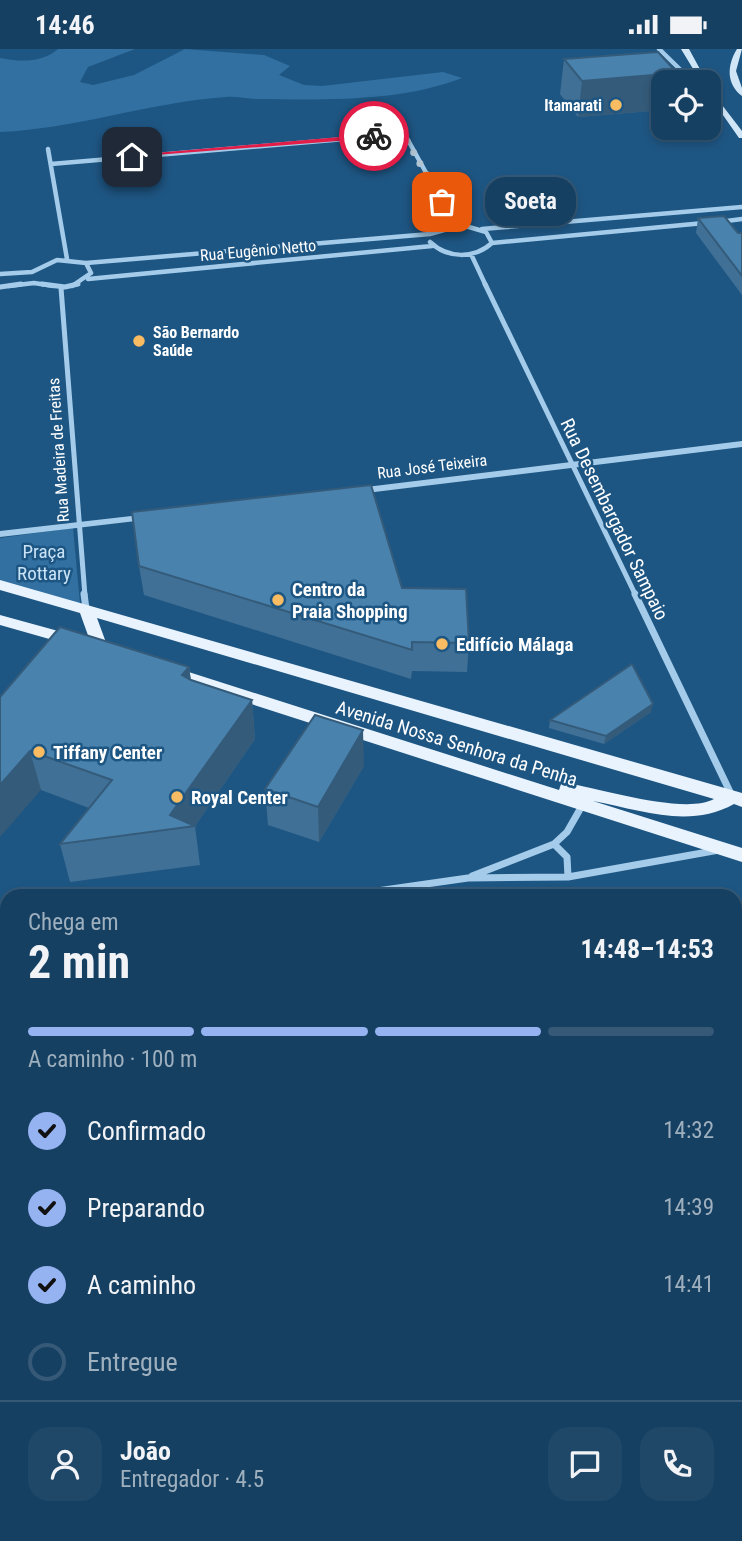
<!DOCTYPE html>
<html lang="pt">
<head>
<meta charset="utf-8">
<style>
	:root { --surface:#164062; --page:#1f4768; --text:#f1f3f6; --muted:#9eafbe; --line:#355977; --accent:#95b2f1 }
	body { margin:0; font-family:"Roboto Condensed",sans-serif; background:var(--page); color:var(--text); height:100vh; display:flex; flex-direction:column; font-size:26px; white-space:nowrap }
	* { box-sizing:border-box; margin:0 }
	p { font-size:23px; color:var(--muted) }
	.icon { flex:none; width:38px; height:38px; fill:none; stroke:currentColor; stroke-width:2; stroke-linecap:round; stroke-linejoin:round }
	.map { position:relative; flex:1; overflow:hidden }
	.sheet { position:absolute; left:0px; top:840px; width:742px; height:653px; display:flex; flex-direction:column; background:var(--surface); border-radius:21px 21px 0 0; box-shadow:0 4px 10px #0003,0 0 0 2px var(--line) }
	.sheet>* { flex:none }
	.controls { position:absolute; left:651px; top:21px; display:grid; gap:14px }
	.controls a { display:grid; place-items:center; width:70px; height:70px; border-radius:14px; background:var(--surface); box-shadow:0 4px 10px #0003,0 0 0 2px var(--line); font-size:35px }
	.pin { position:absolute; display:grid; place-items:center; width:60px; height:60px; color:#fff; margin:-30px; border-radius:14px; box-shadow:0 4px 10px #0006 }
	.courier { position:absolute; display:grid; place-items:center; width:70px; height:70px; margin:-35px; border:5px solid #e11d48; border-radius:50%; background:#fff; color:#222; box-shadow:0 2px 9px #0007 }
	.bubble { position:absolute; height:49px; border-radius:21px; background:var(--surface); box-shadow:0 4px 10px #0003,0 0 0 2px var(--line); font-size:23px; font-weight:700; line-height:49px; text-align:center }
	.head em { font-style:normal; font-weight:700 }
	.head div { display:flex; flex-direction:column-reverse }
	.head { display:flex; align-items:center; justify-content:space-between; height:119px; padding:0 28px }
	h1 { font-size:46px; font-weight:700; line-height:52px }
	.bar { display:grid; grid-template-columns:repeat(4,1fr); gap:10px 7px; align-content:center; height:84px; padding:0 28px }
	.bar i { height:9px; border-radius:5px; background:var(--line) }
	.bar .on { background:var(--accent) }
	.bar p { grid-column:span 4 }
	.line { display:flex; align-items:center; gap:18px; padding:0 28px; border-top:2px solid var(--line) }
	.line div { flex:1 }
	.round { display:grid; place-items:center; flex:none; width:74px; height:74px; border-radius:21px; background:var(--page) }
	ol { padding:0 28px; list-style:none }
	li { display:flex; align-items:center; gap:21px; height:77px }
	li p { margin-inline-start:auto }
	li .icon { padding:7px; border-radius:50%; background:var(--accent); color:#111; stroke-width:4 }
	li:last-child { color:var(--muted) }
	li i { width:38px; height:38px; border:4px solid var(--line); border-radius:50% }
	.status { display:flex; justify-content:space-between; align-items:center; height:49px; padding:0 35px; background:var(--surface); direction:ltr }
	.status svg { height:19px; fill:currentColor }
	.map>svg:first-child { display:block }
</style>
</head>
<body>
<div class="status"><b>14:46</b><svg viewBox="0 0 49 12"><path d="M0 12V9h3v3zM5 12V6h3v6zM10 12V3h3v9zM15 12V0h3v12zM26 1h20v11H26zM47 4h2v5h-2z"/></svg></div>
<div class="map">
<svg width="742" height="1492" viewBox="0 0 742 1492">
	<rect width="100%" height="100%" fill="#1e5683"/>
	<path fill="#3170a1" d="M 58,0 L 135,0 L 88,18 L 80,33 L 93,36 L 134,26 L 185,0 L 264,6 L 290,17 L 279,26 L 304,36 L 322,37 L 443,23 L 462,29 C 400,53 323,51 257,50 C 247,50 236,47 226,48 C 150,53 76,80 0,83 L 0,9 C 20,13 42,14 58,0 Z
		M 73,479 L 80,555 L 0,532 L 0,489 Z
		M 7,1281 L 7,1486 L 157,1486 L 156,1492 L 0,1492 L 0,1284 Z"/>
	<g fill="none" stroke-linecap="round" stroke-linejoin="round">
		<path stroke="#a4ccea" stroke-width="4.5" d="M 659,0 L 693,33
			M 393,64 L 455,176
			M 48,100 L 67,210
			M 51,115 L 403,85
			M 719,173 L 742,170
			M 482,180 L 742,158
			M 430,193 C 448,210 474,210 492,194
			M 492,194 L 704,174
			M 471,205 L 486,237
			M 86,214 L 430,185 L 462,176 L 486,183 L 492,194
			M 32,223 L 57,211 L 86,214 L 91,224 L 72,237
			M 0,225 L 32,223
			M 88,230 L 432,197
			M 9,237 L 34,234 L 54,237"/>
		<path stroke="#a4ccea" stroke-width="5" d="M 42,235 L 65,238 L 78,235
			M 485,235 L 636,547
			M 0,238 L 21,235
			M 61,239 L 85,547"/>
		<path stroke="#a4ccea" stroke-width="7" d="M 84,545 L 86,560
			M 635,545 L 732,747
			M 554,795 L 567,808 L 568,828
			M 472,827 L 554,795 L 567,783 L 583,755
			M 342,847 L 468,829 L 568,828 L 719,801
			M 0,892 L 7,891"/>
		<path stroke="#a4ccea" stroke-width="9" d="M 0,1218 L 7,1220
			M 735,1454 L 742,1459"/>
		<path fill="#a4ccea" fill-rule="evenodd" d="M 742,392 L 742,398 L 358,445 L 353,442 L 358,439 Z
			M 149,465 L 154,468 L 153,470 L 0,488 L 0,482 Z"/>
		<path fill="#d0e6f7" fill-rule="evenodd" d="M 681,0 L 689,0 L 707,33 L 701,33 Z
			M 737,0 L 742,0 L 736,22 L 742,39 L 742,47 C 726,35 727,16 737,0 Z
			M 709,39 L 742,82 L 742,89 L 739,89 L 709,46 Z"/>
		<path fill="#e8f3fe" fill-rule="evenodd" d="M 0,531 L 742,744 L 742,758 L 734,755 C 689,780 641,761 593,752 L 742,799 L 742,813 L 161,626 L 159,622 L 161,618 L 173,618 L 559,741 L 561,735 L 567,734 C 602,740 685,766 714,750 L 97,569 L 108,599 L 100,604 L 94,603 L 80,564 L 0,541 Z
			M 0,566 L 80,588 L 82,592 L 74,597 L 0,576 Z"/>
	</g>
	<path fill="#407096" d="M 564,10 L 663,33 L 663,61 L 578,68 L 560,45 Z
		M 698,169 L 738,184 L 742,184 L 742,246 L 696,184 Z
		M 139,517 L 402,539 L 469,594 L 467,623 L 412,622 L 411,630 L 144,546 Z
		M 189,618 L 191,631 L 252,651 L 255,690 L 195,777 L 200,816 L 70,833 L 60,795 L 89,759 L 41,741 L 0,648 Z
		M 651,663 L 604,695 L 549,679 L 550,671 Z
		M 364,717 L 319,793 L 268,776 L 265,740 Z"/>
	<path fill="#345b7a" d="M 677,24 L 676,33 L 663,33 L 663,61 L 578,68 L 582,32 Z
		M 189,618 L 194,657 L 182,626 Z
		M 252,651 L 255,690 L 195,777 L 170,766 Z
		M 653,655 L 651,663 L 604,695 L 606,687 Z
		M 363,681 L 364,717 L 319,793 L 318,758 Z
		M 30,702 L 41,741 L 0,788 L 0,736 Z
		M 742,1167 L 742,1172 L 735,1183 L 735,1180 Z"/>
	<path fill="#4a82ae" stroke="#345b7a" stroke-width="2" d="M 658,3 L 677,24 L 582,32 L 564,10 Z
		M 724,167 L 738,184 L 742,184 L 742,227 L 698,169 Z
		M 371,436 L 402,539 L 466,540 L 469,594 L 412,593 L 412,601 L 139,517 L 132,463 Z
		M 60,578 L 189,618 L 182,626 L 191,631 L 252,651 L 170,766 L 195,777 L 60,795 L 112,731 L 30,702 L 0,736 L 0,648 Z
		M 632,615 L 653,655 L 606,687 L 550,671 Z
		M 315,666 L 363,681 L 318,758 L 265,740 Z
		M 735,992 L 742,996 L 742,1167 L 738,1174 L 735,1173 Z
		M 435,1486 L 701,1486 L 701,1488 L 708,1492 L 432,1492 Z"/>
	<path fill="#e11d48" d="M 374,85 L 377,89 L 129,108 L 132,106 Z"/>
	<g fill="none" stroke-linecap="round" stroke-linejoin="round">
		<path stroke="#b0c4d4" stroke-width="7" stroke-dasharray="0 12.6" d="M 374,87 L 403,85 L 442,153"/>
	</g>
	<g fill="#f9bc63" stroke="#1e5683" stroke-width="2.5">
		<circle cx="616" cy="56" r="7"/>
		<circle cx="139" cy="292" r="7"/>
		<circle cx="278" cy="551" r="7"/>
		<circle cx="442" cy="595" r="7"/>
		<circle cx="39" cy="703" r="7"/>
		<circle cx="177" cy="748" r="7"/>
	</g>
	<g text-anchor="middle" stroke-width="5" stroke-linejoin="round" paint-order="stroke">
		<g font-size="16" font-weight="bold" fill="#fff" stroke="#1e5683" text-anchor="end">
			<text x="602" y="62">Itamarati</text>
			<text x="153" y="289" text-anchor="start">São Bernardo<tspan x="153" dy="18">Saúde</tspan></text>
		</g>
		<g font-size="16" fill="#fff" stroke="#1e5683">
			<text transform="translate(258 201) rotate(-5)" y="6">Rua Eugênio Netto</text>
			<text transform="translate(58 401) rotate(-94)" y="6">Rua Madeira de Freitas</text>
			<text transform="translate(432 417) rotate(-7)" y="6">Rua José Teixeira</text>
		</g>
		<g font-size="19" fill="#fff" stroke="#1e5683">
			<text transform="translate(615 470) rotate(64)" y="7">Rua Desembargador Sampaio</text>
			<text transform="translate(457 694) rotate(17)" y="7">Avenida Nossa Senhora da Penha</text>
		</g>
		<g font-size="19" fill="#c9e3f7" stroke="#1e5683">
			<text x="44" y="509">Praça<tspan x="44" dy="22">Rottary</tspan></text>
		</g>
		<g font-size="19" font-weight="bold" fill="#fff" stroke="#1e5683" text-anchor="start">
			<text x="292" y="547">Centro da<tspan x="292" dy="22">Praia Shopping</tspan></text>
			<text x="456" y="602">Edifício Málaga</text>
			<text x="53" y="710">Tiffany Center</text>
			<text x="191" y="755">Royal Center</text>
		</g>
	</g>
</svg>
<div class="controls">
<a><svg class="icon" aria-label="locate" viewBox="0 0 24 24"><circle cx="12" cy="12" r="6"/><path d="M12 2v4M12 18v4M2 12h4M18 12h4"/></svg></a>
</div>
<div class="pin" style="left:442px;top:153px;background:#ea580c"><svg class="icon" aria-label="bag" viewBox="0 0 24 24"><path d="M5 8h14l-1 12H6zM9 8a3 3 0 0 1 6 0"/></svg></div>
<div class="pin" style="left:132px;top:108px;background:#1f2937"><svg class="icon" aria-label="home" viewBox="0 0 24 24"><path d="M3 11l9-7 9 7M6 9v11h12V9"/></svg></div>
<div class="courier" style="left:374px;top:87px"><svg class="icon" aria-label="bike" viewBox="0 0 24 24"><circle cx="6" cy="16" r="4"/><circle cx="18" cy="16" r="4"/><path d="M6 16l4-8h5l3 8M10 8l3 8H6M13 5h3"/></svg></div>
<div class="bubble" style="left:485px;top:128px;width:91px">Soeta</div>
<section class="sheet">
<div class="head"><div><h1>2 min</h1><p>Chega em</p></div><em>14:48–14:53</em></div>
<div class="bar"><i class="on"></i><i class="on"></i><i class="on"></i><i></i><p>A caminho · 100 m</p></div>
<ol>
<li><svg class="icon" aria-label="check" viewBox="0 0 24 24"><path d="M5 12l5 5 9-10"/></svg>Confirmado<p>14:32</p></li>
<li><svg class="icon" aria-label="check" viewBox="0 0 24 24"><path d="M5 12l5 5 9-10"/></svg>Preparando<p>14:39</p></li>
<li><svg class="icon" aria-label="check" viewBox="0 0 24 24"><path d="M5 12l5 5 9-10"/></svg>A caminho<p>14:41</p></li>
<li><i></i>Entregue</li>
</ol>
<div class="line" style="height:126px"><a class="round"><svg class="icon" aria-label="person" viewBox="0 0 24 24"><circle cx="12" cy="8" r="4"/><path d="M4 21q1-7 8-7t8 7"/></svg></a><div><b>João</b><p>Entregador · 4.5</p></div><a class="round"><svg class="icon" aria-label="chat" viewBox="0 0 24 24"><path d="M4 5h16v11H9l-5 4z"/></svg></a><a class="round"><svg class="icon" aria-label="phone" viewBox="0 0 24 24"><path d="M5 4h4l2 5-3 2q2 4 5 5l2-3 5 2v4C11 20 4 13 5 4z"/></svg></a></div>
</section>
</div>
</body>
</html>
